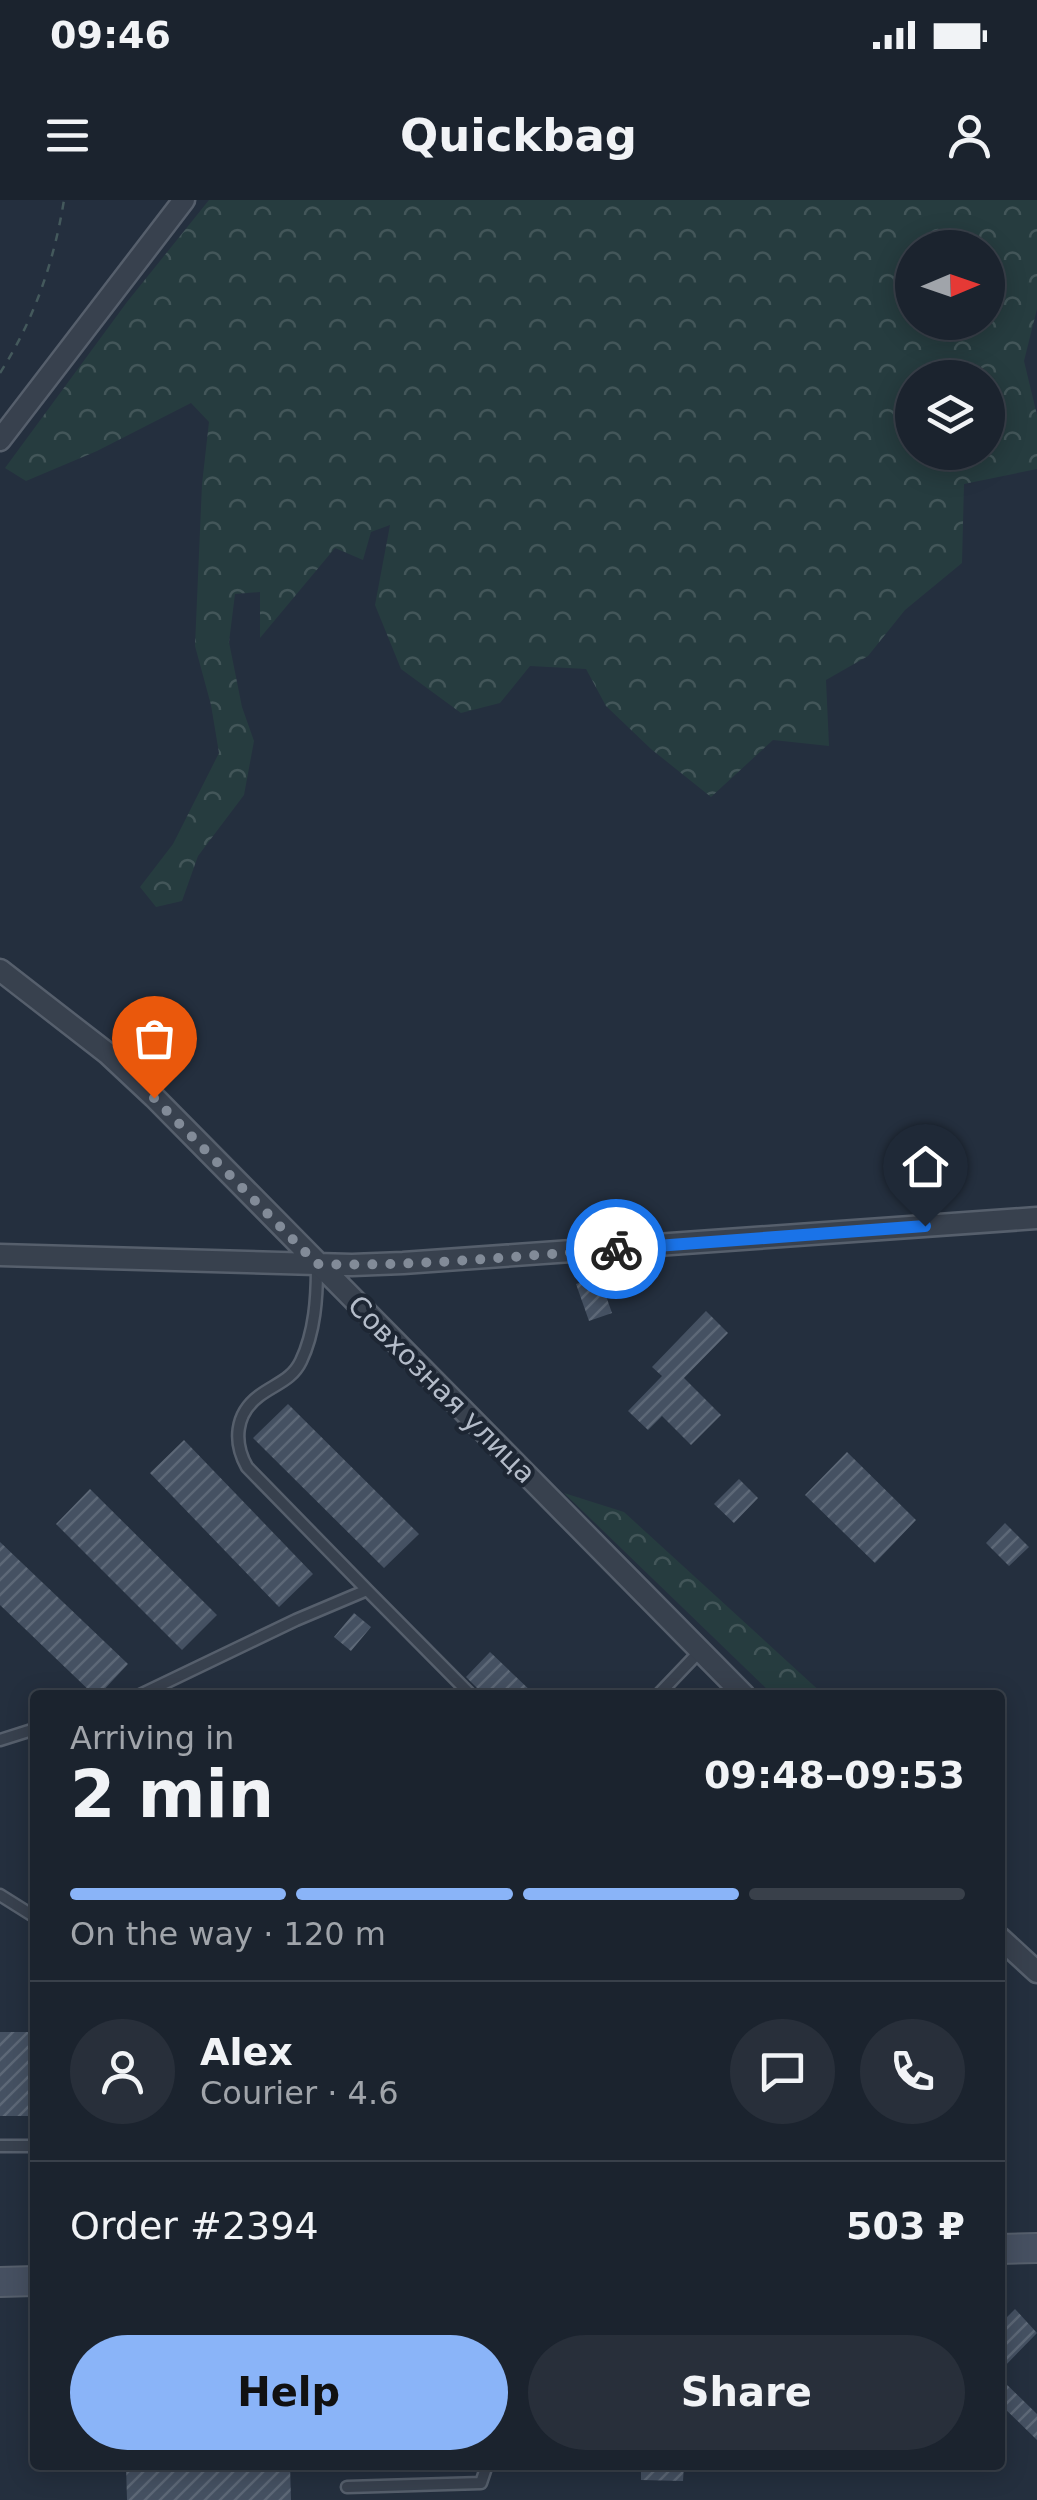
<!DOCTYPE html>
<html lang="en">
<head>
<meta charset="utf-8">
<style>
	:root { --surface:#1b232e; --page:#282f3a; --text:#f1f3f6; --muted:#a0a4aa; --line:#39404a; --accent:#8ab4f8 }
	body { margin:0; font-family:"DejaVu Sans",sans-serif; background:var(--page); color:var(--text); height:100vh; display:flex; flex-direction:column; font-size:38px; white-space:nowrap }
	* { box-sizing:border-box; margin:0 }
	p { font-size:32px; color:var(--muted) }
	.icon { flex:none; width:55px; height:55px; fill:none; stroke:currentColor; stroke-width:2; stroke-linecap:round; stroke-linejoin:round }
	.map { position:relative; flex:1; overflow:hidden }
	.sheet { position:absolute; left:30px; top:1490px; width:975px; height:780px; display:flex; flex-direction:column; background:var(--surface); border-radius:10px; box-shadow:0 5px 25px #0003,0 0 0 2px var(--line) }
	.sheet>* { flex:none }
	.needle { width:65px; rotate:88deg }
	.tools { position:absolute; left:895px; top:30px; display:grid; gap:20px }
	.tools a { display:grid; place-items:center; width:110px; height:110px; border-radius:50%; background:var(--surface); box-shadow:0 5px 25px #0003,0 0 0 2px var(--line); font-size:50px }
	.pin { position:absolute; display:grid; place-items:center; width:85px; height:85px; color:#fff; margin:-102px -42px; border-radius:50% 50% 50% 0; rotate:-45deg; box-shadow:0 0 10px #0007 }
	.pin .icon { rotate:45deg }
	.courier { position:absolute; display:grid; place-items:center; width:100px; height:100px; margin:-50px; border:8px solid #1a73e8; border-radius:50%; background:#fff; color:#222; box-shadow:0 2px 12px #0007 }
	.headline em { font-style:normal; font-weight:600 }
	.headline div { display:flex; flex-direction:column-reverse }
	.headline { display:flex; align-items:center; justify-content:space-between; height:170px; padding:0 40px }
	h1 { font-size:65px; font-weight:600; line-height:75px }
	.bar { display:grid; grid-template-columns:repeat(4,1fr); gap:15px 10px; align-content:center; height:120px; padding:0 40px }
	.bar i { height:12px; border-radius:8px; background:var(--line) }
	.bar .current { background:var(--accent) }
	.bar p { grid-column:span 4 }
	.line { display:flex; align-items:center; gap:25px; padding:0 40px; border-top:2px solid var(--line) }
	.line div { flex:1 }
	.round { display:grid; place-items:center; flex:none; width:105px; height:105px; border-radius:52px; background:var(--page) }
	.cta { display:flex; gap:20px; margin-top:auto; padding:20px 40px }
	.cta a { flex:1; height:115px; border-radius:60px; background:var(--accent); color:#111; font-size:40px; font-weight:600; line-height:115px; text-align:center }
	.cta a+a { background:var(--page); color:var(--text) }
	.status { display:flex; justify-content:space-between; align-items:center; height:70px; padding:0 50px; background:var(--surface); direction:ltr }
	.status svg { height:28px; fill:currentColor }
	header { display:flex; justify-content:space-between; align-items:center; height:130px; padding:0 40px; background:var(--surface); font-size:45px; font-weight:600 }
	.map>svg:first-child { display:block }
</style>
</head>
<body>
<div class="status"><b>09:46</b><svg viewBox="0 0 49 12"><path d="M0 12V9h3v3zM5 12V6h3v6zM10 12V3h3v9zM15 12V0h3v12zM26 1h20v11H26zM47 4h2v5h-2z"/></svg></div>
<header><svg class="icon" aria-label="menu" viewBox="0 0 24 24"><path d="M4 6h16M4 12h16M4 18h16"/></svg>Quickbag<svg class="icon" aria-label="person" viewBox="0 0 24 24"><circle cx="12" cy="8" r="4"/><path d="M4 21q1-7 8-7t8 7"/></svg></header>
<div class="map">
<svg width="1037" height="2300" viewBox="0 0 1037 2300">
	<defs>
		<pattern id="forest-crowns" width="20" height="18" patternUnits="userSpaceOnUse" patternTransform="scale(2.5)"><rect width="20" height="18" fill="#263c3f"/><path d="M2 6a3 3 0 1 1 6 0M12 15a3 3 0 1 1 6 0" fill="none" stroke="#435659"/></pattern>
		<pattern id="building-hatch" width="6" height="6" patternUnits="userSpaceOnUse" patternTransform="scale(2.5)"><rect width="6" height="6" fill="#455162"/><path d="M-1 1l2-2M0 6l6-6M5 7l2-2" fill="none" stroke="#5d6877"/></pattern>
	</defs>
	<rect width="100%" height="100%" fill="#242f3e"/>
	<path fill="url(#forest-crowns)" fill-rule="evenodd" d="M 209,0 L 1037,0 L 1037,109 L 1024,161 L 1037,215 L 1037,269 L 964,284 L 962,363 L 905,410 L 868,456 L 826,480 L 829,546 L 773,540 L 711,597 L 651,549 L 606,506 L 586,469 L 530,466 L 500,503 L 461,513 L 401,469 L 375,405 L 390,325 L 371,332 L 363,360 L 335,348 L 260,438 L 260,392 L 235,394 L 229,442 L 242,507 L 254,541 L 244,595 L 198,656 L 182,701 L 156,707 L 140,687 L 173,644 L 219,553 L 211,505 L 195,446 L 202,284 L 209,222 L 191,203 L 97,251 L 26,281 L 5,268 L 127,102 ZM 912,48 L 988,48 L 988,122 L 912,122 ZM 912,178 L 988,178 L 988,252 L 912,252 Z
		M 564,1293 L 624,1312 L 824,1495 L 773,1495 Z"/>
	<path fill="url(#building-hatch)" d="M 599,1076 L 612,1113 L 589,1121 L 576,1084 Z
		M 706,1111 L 728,1133 L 684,1178 L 721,1215 L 691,1245 L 662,1216 L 648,1230 L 628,1211 L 662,1176 L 652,1167 Z
		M 288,1204 L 419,1334 L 384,1368 L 253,1238 Z
		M 184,1240 L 313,1374 L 279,1407 L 150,1273 Z
		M 847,1252 L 916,1320 L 875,1363 L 805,1295 Z
		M 739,1279 L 758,1298 L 734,1323 L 714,1304 Z
		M 90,1289 L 217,1415 L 182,1450 L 56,1324 Z
		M 1005,1323 L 1029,1347 L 1009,1366 L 986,1343 Z
		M 0,1342 L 128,1464 L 99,1495 L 94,1495 L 0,1405 Z
		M 354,1413 L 371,1427 L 351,1451 L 334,1437 Z
		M 490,1452 L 535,1495 L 484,1495 L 466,1477 Z
		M 0,1832 L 35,1832 L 35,1916 L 0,1916 Z
		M 1015,2109 L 1037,2133 L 1000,2171 L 1000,2124 Z
		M 1000,2178 L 1037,2214 L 1037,2240 L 1000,2204 Z
		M 126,2265 L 290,2265 L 291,2300 L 127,2300 Z
		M 641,2265 L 684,2266 L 683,2281 L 641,2280 Z"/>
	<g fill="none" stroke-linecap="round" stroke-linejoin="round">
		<defs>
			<path id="lane" d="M 317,1067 C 317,1097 315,1132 301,1161 C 292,1180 275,1184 259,1196 C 235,1214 233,1242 247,1267 L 367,1390
				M 140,1495 L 296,1420 L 367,1390 L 471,1495
				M 658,1495 L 700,1451
				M 0,1540 L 35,1529
				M 0,1695 L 35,1717
				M 0,1946 L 35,1946
				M 347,2287 L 481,2283 L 487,2265"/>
			<path id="street" d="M 0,240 L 184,0
				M 0,770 L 107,853 L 154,897 L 744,1495
				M 0,1055 L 352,1065 L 403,1063 L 1037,1018
				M 1000,1738 L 1037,1772"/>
			<path id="secondary" d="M 1000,2049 L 1037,2048
				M 0,2082 L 35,2081"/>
		</defs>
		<use href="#lane" stroke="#565f6c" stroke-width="15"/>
		<use href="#street" stroke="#565f6c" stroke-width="25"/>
		<use href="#secondary" stroke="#565f6c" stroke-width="32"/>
		<path stroke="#44595c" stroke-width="2.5" stroke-dasharray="8 8" stroke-linecap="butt" d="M 0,173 C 34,120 54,62 64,0"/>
		<use href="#lane" stroke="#38414e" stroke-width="10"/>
		<use href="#street" stroke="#38414e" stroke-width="20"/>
		<use href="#secondary" stroke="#465061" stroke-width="28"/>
	</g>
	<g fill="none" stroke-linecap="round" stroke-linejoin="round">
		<path stroke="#828b98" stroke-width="10" stroke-dasharray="0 18" d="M 154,898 L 317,1064 C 417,1067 517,1056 616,1049"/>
		<path stroke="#1a73e8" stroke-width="12" d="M 616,1049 L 925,1026"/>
	</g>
	<g text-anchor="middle" stroke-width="8" stroke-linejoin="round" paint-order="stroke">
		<g font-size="28" fill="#b4bcc9" stroke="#1d2633">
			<text transform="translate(442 1189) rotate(45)" y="10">Совхозная улица</text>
		</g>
	</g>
</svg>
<div class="tools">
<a><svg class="needle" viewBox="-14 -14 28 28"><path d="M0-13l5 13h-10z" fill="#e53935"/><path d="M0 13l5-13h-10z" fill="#a0a4aa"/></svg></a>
<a><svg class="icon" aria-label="layers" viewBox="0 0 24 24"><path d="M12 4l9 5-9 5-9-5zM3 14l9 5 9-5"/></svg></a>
</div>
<div class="pin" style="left:154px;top:898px;background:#ea580c"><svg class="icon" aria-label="bag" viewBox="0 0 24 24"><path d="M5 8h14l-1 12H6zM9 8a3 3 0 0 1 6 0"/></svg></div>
<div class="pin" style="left:925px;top:1026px;background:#1f2937"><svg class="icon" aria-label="home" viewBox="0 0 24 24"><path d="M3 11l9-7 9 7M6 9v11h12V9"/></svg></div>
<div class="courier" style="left:616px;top:1049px"><svg class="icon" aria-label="bike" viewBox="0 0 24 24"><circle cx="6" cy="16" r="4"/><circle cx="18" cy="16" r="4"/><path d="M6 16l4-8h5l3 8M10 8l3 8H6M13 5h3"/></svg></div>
<section class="sheet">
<div class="headline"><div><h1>2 min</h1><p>Arriving in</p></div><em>09:48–09:53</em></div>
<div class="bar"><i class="current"></i><i class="current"></i><i class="current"></i><i></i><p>On the way · 120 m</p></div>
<div class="line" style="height:180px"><a class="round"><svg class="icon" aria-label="person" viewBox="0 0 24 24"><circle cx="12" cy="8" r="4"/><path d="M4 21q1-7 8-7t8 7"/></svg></a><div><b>Alex</b><p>Courier · 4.6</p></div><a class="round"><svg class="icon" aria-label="chat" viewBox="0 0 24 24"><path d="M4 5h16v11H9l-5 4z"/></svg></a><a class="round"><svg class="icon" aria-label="phone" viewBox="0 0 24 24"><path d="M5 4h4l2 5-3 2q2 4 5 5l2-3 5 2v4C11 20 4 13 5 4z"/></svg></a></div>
<div class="line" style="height:130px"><div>Order #2394</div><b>503 ₽</b></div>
<div class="cta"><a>Help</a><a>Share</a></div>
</section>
</div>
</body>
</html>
